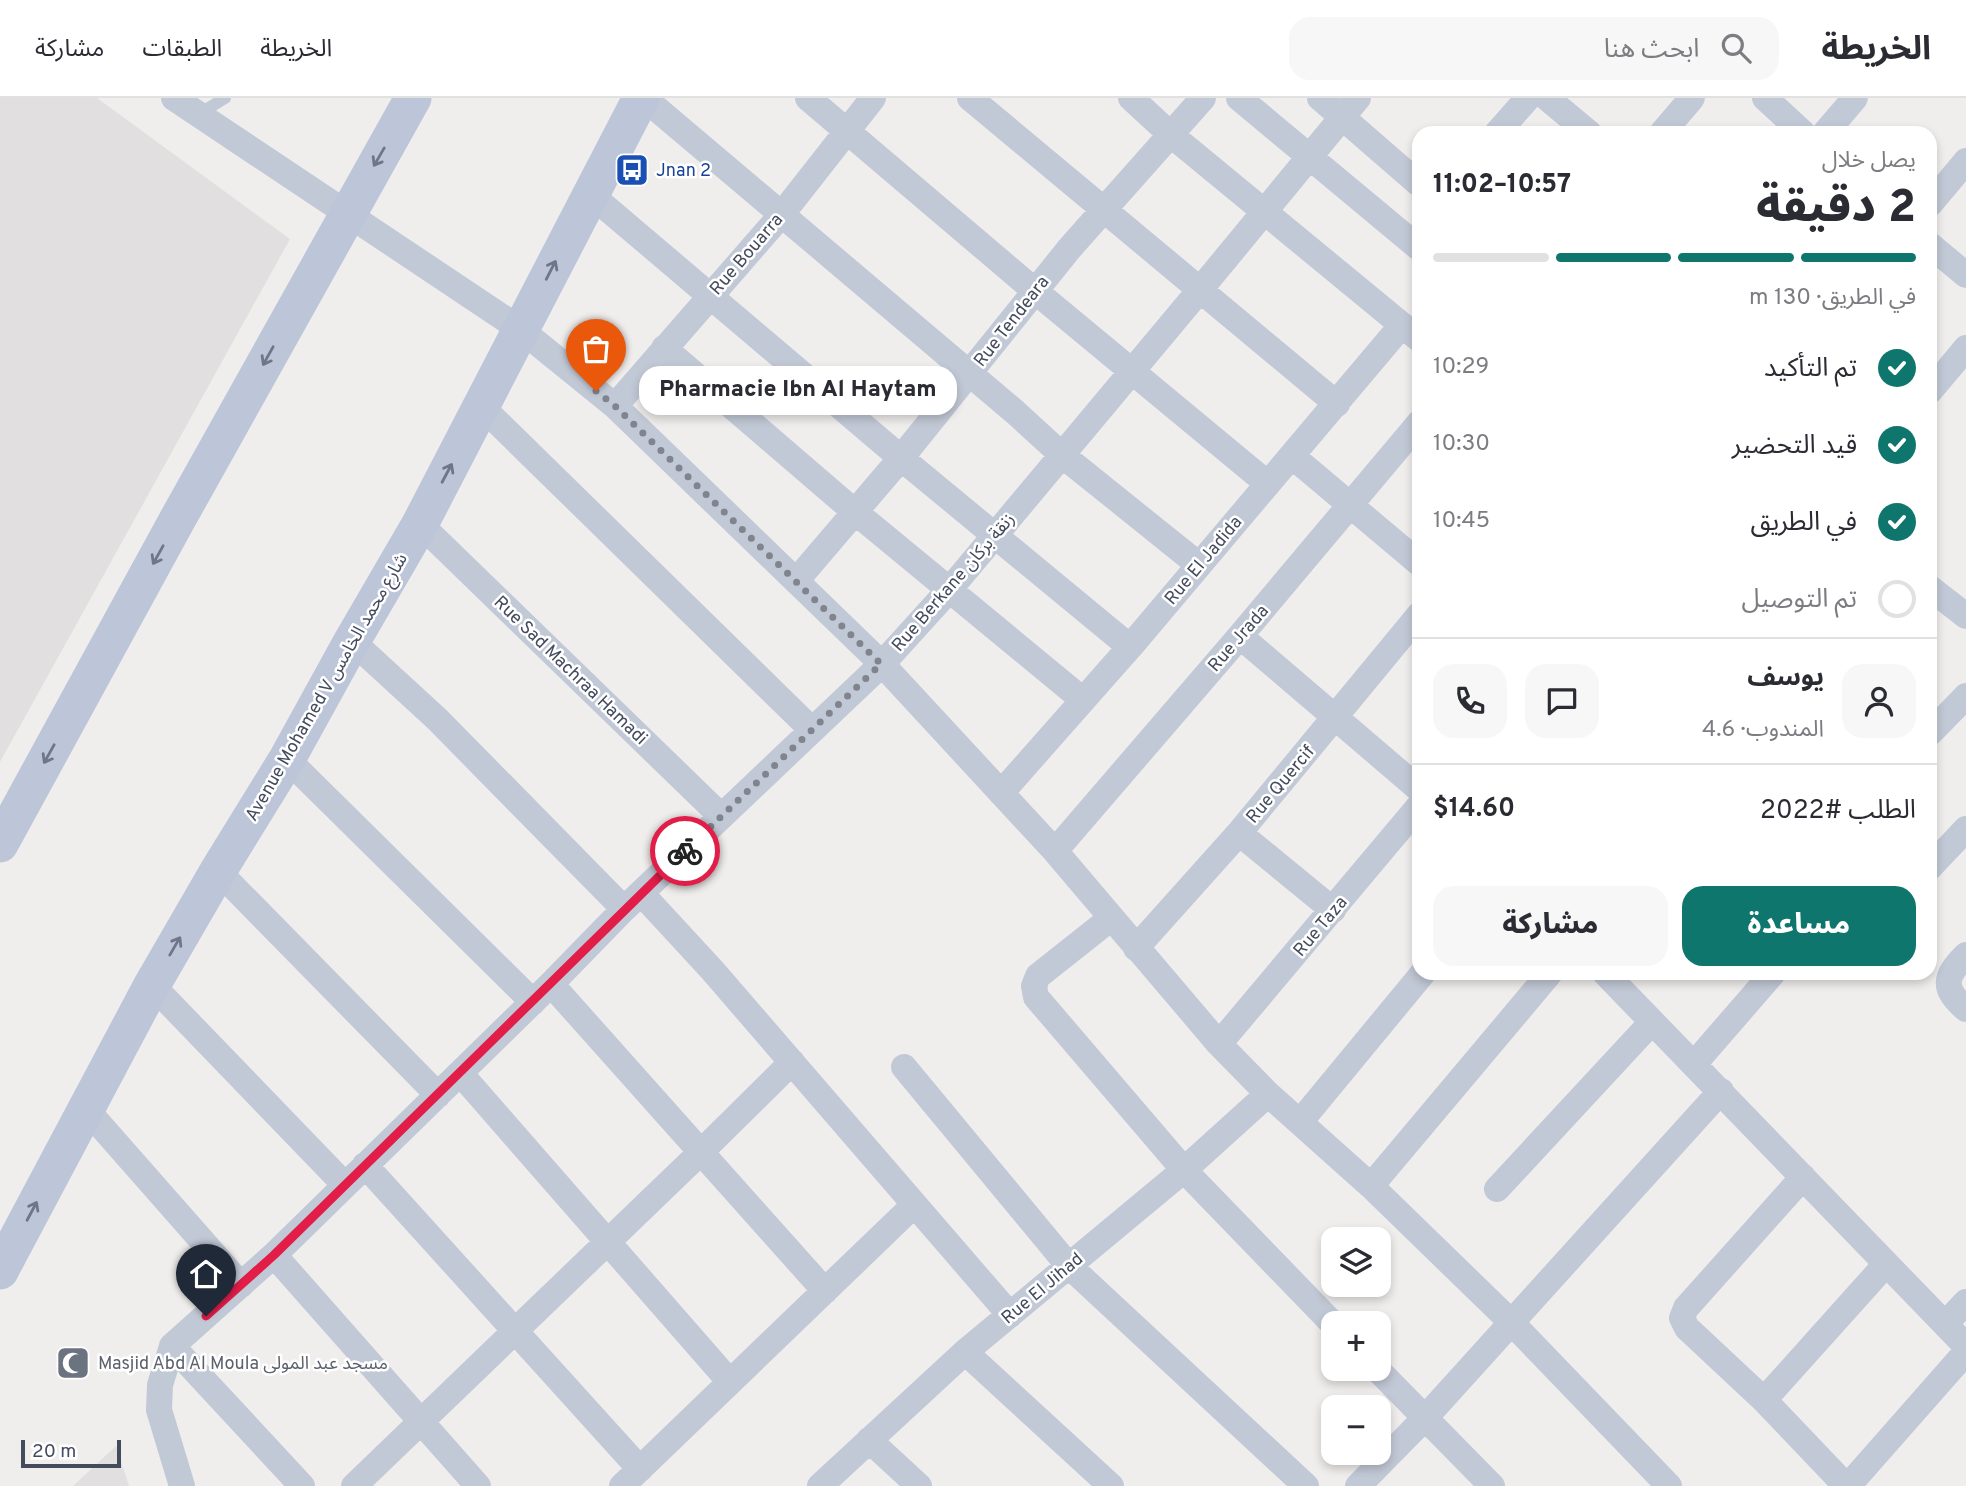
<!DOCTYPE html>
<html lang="ar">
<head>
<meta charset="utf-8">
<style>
	:root { --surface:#fff; --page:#f7f7f7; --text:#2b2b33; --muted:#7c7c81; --line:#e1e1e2; --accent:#0f766e }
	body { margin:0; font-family:Overpass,"Noto Sans Arabic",sans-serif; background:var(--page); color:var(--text); direction:rtl; height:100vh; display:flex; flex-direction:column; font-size:26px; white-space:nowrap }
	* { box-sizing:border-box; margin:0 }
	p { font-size:23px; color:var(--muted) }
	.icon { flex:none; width:38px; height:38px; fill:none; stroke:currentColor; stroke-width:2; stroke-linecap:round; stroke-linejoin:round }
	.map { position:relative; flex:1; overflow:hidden; direction:ltr }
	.sheet { position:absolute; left:1412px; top:28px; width:525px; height:854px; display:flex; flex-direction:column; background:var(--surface); border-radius:21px; box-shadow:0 4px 10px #0003; direction:rtl }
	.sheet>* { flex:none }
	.controls { position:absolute; left:1321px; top:1129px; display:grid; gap:14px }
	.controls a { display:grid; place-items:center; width:70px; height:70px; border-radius:14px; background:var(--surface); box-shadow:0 4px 10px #0003; font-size:35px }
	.scale { position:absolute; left:21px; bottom:18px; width:100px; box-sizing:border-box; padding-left:7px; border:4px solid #434b5d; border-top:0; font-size:19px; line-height:24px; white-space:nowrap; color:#434b5d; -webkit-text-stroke:5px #fff; paint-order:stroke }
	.pin { position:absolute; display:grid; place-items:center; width:60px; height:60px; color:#fff; margin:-72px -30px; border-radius:50% 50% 50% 0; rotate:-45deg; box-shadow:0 0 7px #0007 }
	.pin .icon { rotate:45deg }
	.courier { position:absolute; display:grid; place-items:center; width:70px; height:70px; margin:-35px; border:5px solid #e11d48; border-radius:50%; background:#fff; color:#222; box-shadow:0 2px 9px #0007 }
	.bubble { position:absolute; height:49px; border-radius:21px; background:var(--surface); box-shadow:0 4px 10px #0003; font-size:23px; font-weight:800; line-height:49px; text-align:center; direction:rtl }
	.headline em { font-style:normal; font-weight:800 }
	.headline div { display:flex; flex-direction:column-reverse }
	.headline { display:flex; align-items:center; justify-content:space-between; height:119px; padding:0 21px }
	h1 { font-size:46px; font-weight:800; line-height:52px }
	.bar { display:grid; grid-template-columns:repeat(4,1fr); gap:10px 7px; align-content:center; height:84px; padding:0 21px }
	.bar i { height:9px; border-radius:5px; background:var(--line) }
	.bar .selected { background:var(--accent) }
	.bar p { grid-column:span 4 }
	.line { display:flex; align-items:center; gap:18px; padding:0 21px; border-top:2px solid var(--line) }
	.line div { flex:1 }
	.round { display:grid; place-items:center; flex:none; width:74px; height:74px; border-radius:21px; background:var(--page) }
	ol { padding:0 21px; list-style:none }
	li { display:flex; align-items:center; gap:21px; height:77px }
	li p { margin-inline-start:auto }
	li .icon { padding:7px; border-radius:50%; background:var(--accent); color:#fff; stroke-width:4 }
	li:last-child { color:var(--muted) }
	li i { width:38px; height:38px; border:4px solid var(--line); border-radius:50% }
	.button { display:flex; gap:14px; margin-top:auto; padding:14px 21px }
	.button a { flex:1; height:80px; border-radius:21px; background:var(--accent); color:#fff; font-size:28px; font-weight:800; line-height:80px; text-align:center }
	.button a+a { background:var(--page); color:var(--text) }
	header { display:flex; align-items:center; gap:42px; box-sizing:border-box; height:98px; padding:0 35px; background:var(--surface); border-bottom:2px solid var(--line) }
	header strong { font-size:33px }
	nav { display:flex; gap:38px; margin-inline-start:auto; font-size:24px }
	.search { width:490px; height:63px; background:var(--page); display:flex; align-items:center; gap:18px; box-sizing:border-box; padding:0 24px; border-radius:21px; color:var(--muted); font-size:26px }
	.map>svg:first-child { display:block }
</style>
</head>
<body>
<header>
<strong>الخريطة</strong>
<div class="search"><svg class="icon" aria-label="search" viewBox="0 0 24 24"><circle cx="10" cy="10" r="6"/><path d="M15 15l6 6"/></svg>ابحث هنا</div>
<nav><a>الخريطة</a><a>الطبقات</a><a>مشاركة</a></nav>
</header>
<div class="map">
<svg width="1966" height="1388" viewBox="0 0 1966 1388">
	<rect width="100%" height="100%" fill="#f0eeed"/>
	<path fill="#e1dfdf" d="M 0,0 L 97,0 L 290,141 L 0,664 Z
		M 116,1348 L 129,1388 L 73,1388 Z"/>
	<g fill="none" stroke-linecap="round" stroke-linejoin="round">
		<path stroke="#c2c9d6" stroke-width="12" d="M 199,16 L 225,0"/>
		<path stroke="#c2c9d6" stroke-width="26" d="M 174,0 L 520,231 L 615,308 L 882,566 L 1055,753 L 1219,946 L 1268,996 L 1371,1088 L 1511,1224 L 1669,1388
			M 644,0 L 1015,314 L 1062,357 L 1199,467
			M 808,0 L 1035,193 L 1268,386
			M 970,0 L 1337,306
			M 1131,0 L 1170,36 L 1419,241
			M 1239,0 L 1419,150
			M 1320,0 L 1419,86
			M 1547,0 L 1589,35
			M 1765,0 L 1803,35
			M 1497,35 L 1528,0
			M 1662,35 L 1692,0
			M 1825,35 L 1855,0
			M 590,96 L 901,360 L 1130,549
			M 1930,106 L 1966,63
			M 1930,147 L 1966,177
			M 664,250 L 855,414 L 1083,602
			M 1930,293 L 1966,250
			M 615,308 L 782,116 L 873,0
			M 482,309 L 811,631
			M 1292,358 L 1419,465
			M 420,426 L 721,718
			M 796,483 L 901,360 L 1069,151 L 1203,0
			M 1930,490 L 1966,518
			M 1240,538 L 1419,691
			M 352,543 L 437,621 L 624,811
			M 1930,635 L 1966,598
			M 287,661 L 533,904
			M 1001,695 L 1130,549 L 1402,227
			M 1239,735 L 1333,812
			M 1055,753 L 1240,538 L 1419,325
			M 1930,769 L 1966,731
			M 218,773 L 438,997
			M 641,795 L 713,873 L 1010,1217
			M 1110,821 L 1038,878 L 1034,888 L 1036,899 L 1184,1072 L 1334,1227
			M 1136,850 L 1239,735 L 1419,517
			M 1966,857 C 1944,879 1942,890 1966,911
			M 1605,875 L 1966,1248
			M 551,886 L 825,1193
			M 152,887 L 345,1087
			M 1219,946 L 1419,708
			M 1695,965 L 1773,875
			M 904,969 L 1068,1167 L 1306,1388
			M 460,975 L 730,1284
			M 87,1012 L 241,1187
			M 1300,1024 L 1423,875
			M 365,1067 L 640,1371
			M 1803,1079 L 1686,1210 L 1682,1220 L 1687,1230 L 1764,1302 L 1846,1388
			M 1371,1088 L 1550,875
			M 1497,1091 L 1652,924
			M 274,1157 L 478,1388
			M 1945,1226 L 1966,1204
			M 172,1248 L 274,1157 L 551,886 L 624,811 L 882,566 L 950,491 L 1199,193 L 1358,0
			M 172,1248 L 302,1388
			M 172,1248 L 160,1287 L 159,1312 L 182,1388
			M 965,1254 L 1111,1388
			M 1376,1270 L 1492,1388
			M 1764,1302 L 1886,1166
			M 869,1342 L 919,1388
			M 354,1388 L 701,1054 L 792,964
			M 622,1388 L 914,1107
			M 820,1388 L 965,1254 L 1184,1072 L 1268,996
			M 1358,1388 L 1425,1320 L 1721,993
			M 1848,1388 L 1966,1254"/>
		<path stroke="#bdc5d9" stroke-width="37" d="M 0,746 L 176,424 L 413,0
			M 0,1173 L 152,887 L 218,773 L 287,661 L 352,543 L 420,426 L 641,0"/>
	</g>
	<defs><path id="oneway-shaft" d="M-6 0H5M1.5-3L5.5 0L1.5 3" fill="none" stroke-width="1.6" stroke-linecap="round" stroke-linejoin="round" transform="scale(1.75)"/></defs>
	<g stroke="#6e7688">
		<use href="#oneway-shaft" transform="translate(379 59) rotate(120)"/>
		<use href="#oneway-shaft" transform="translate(551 172) rotate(-63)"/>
		<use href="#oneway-shaft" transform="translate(268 258) rotate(119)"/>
		<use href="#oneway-shaft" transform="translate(447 375) rotate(-62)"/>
		<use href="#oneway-shaft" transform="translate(158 457) rotate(119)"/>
		<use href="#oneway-shaft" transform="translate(49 656) rotate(119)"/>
		<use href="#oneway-shaft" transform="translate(175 848) rotate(-60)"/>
		<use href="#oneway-shaft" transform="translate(32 1113) rotate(-62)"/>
	</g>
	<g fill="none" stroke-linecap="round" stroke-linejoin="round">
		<path stroke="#80848f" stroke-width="7" stroke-dasharray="0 12.6" d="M 596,293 L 615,308 L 881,566 L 685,753"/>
		<path stroke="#e11d48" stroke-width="9" d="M 206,1218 L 274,1157 L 685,753"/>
	</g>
	<defs>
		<symbol id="bus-square" viewBox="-11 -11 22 22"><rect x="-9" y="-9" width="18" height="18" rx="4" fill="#1a4fb4" stroke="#fff"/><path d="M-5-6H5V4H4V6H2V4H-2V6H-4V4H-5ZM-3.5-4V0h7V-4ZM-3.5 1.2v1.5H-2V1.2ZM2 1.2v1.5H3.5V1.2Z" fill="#fff"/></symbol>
		<symbol id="mosque-square" viewBox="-11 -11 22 22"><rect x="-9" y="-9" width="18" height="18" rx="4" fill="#6b7280" stroke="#fff"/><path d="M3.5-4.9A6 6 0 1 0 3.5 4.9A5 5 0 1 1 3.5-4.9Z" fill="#fff"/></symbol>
	</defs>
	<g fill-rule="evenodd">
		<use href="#bus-square" x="613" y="53" width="38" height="38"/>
		<use href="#mosque-square" x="54" y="1246" width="38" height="38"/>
	</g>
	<g text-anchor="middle" stroke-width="5" stroke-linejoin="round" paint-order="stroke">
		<g font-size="18" fill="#164399" stroke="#fff" text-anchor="start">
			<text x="656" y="78">Jnan 2</text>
		</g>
		<g font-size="18" fill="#434b5d" stroke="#fff">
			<text transform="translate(746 156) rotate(-49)" y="6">Rue Bouarra</text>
			<text transform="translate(1011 223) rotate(-52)" y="6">Rue Tendeara</text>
			<text transform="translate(1203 462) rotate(-50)" y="6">Rue El Jadida</text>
			<text transform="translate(953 484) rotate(-49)" y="6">Rue Berkane زنقة بركان</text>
			<text transform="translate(1238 540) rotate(-49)" y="6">Rue Jrada</text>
			<text transform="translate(571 572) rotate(44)" y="6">Rue Sad Machraa Hamadi</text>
			<text transform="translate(326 589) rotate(-60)" y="6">Avenue Mohamed V شارع محمد الخامس</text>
			<text transform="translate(1280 686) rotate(-50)" y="6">Rue Quercif</text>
			<text transform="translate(1320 828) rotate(-50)" y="6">Rue Taza</text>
			<text transform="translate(1042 1190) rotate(-40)" y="6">Rue El Jihad</text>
		</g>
		<g font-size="18" fill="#5b616d" stroke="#fff" text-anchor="start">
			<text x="98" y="1271">Masjid Abd Al Moula مسجد عبد المولى</text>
		</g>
	</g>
</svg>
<div class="controls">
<a><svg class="icon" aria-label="layers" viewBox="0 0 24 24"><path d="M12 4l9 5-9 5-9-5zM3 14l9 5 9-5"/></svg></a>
<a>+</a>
<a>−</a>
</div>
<div class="scale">20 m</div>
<div class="pin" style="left:596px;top:293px;background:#ea580c"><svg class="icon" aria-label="bag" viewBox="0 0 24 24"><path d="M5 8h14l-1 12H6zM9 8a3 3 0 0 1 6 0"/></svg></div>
<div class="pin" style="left:206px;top:1218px;background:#1f2937"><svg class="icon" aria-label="home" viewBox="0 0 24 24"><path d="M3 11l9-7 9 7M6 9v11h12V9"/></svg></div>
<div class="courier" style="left:685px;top:753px"><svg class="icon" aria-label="bike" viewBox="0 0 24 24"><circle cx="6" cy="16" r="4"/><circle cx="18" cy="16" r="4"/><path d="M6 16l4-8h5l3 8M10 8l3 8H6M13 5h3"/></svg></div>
<div class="bubble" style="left:639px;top:268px;width:318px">Pharmacie Ibn Al Haytam</div>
<section class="sheet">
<div class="headline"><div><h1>2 دقيقة</h1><p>يصل خلال</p></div><em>10:57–11:02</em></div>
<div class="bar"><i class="selected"></i><i class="selected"></i><i class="selected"></i><i></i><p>في الطريق · 130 m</p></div>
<ol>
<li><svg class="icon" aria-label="check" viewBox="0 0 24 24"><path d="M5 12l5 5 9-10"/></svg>تم التأكيد<p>10:29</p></li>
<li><svg class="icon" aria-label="check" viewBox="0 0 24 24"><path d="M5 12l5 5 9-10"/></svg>قيد التحضير<p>10:30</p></li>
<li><svg class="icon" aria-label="check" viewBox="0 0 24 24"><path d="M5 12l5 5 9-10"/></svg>في الطريق<p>10:45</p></li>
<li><i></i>تم التوصيل</li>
</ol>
<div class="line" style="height:126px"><a class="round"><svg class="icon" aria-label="person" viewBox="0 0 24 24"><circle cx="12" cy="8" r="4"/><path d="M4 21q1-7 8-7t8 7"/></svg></a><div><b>يوسف</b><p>المندوب · 4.6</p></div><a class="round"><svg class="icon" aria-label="chat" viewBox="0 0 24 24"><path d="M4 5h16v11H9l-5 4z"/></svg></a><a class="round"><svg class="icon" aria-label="phone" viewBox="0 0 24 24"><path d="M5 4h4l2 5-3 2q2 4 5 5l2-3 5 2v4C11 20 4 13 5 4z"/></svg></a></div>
<div class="line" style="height:91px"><div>الطلب #2022</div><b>$14.60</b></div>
<div class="button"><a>مساعدة</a><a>مشاركة</a></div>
</section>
</div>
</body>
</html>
